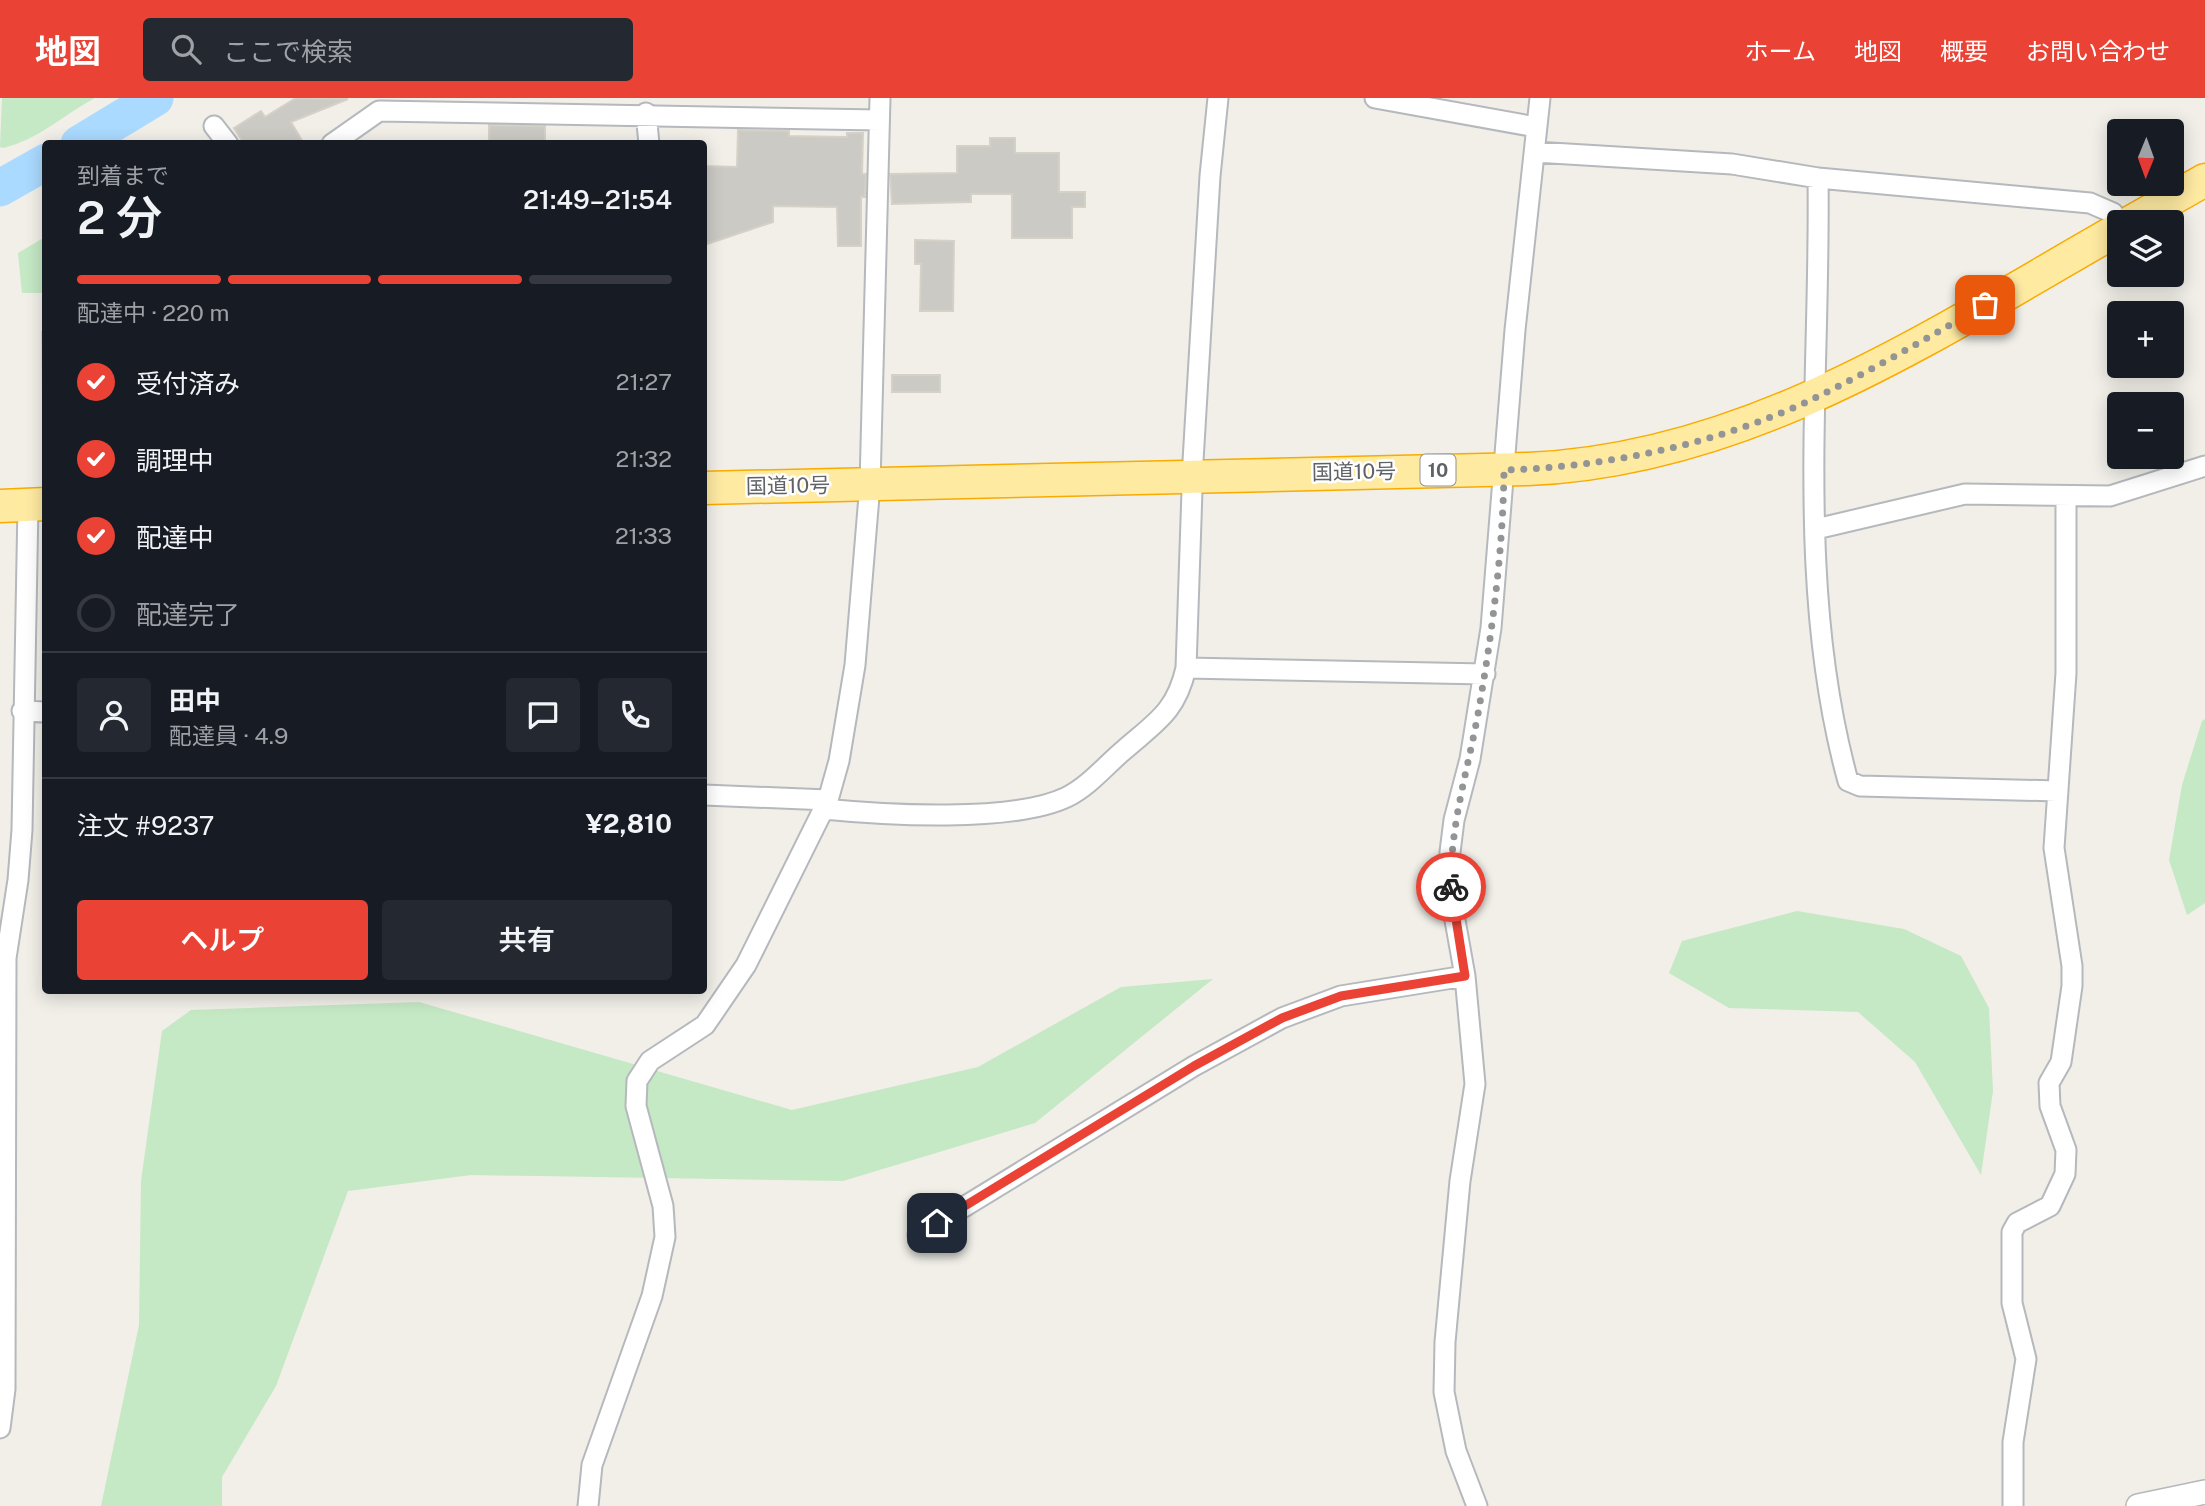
<!DOCTYPE html>
<html lang="ja">
<head>
<meta charset="utf-8">
<style>
	:root { --surface:#171b24; --page:#242831; --text:#f1f3f6; --muted:#9ea1a6; --line:#363941; --accent:#ea4335 }
	body { margin:0; font-family:"Public Sans","Noto Sans JP",sans-serif; background:var(--page); color:var(--text); height:100vh; display:flex; flex-direction:column; font-size:26px; white-space:nowrap }
	* { box-sizing:border-box; margin:0 }
	p { font-size:23px; color:var(--muted) }
	.icon { flex:none; width:38px; height:38px; fill:none; stroke:currentColor; stroke-width:2; stroke-linecap:round; stroke-linejoin:round }
	.map { position:relative; flex:1; overflow:hidden }
	.panel { position:absolute; left:42px; top:42px; width:665px; height:854px; display:flex; flex-direction:column; background:var(--surface); border-radius:7px; box-shadow:0 4px 18px #0003 }
	.panel>* { flex:none }
	.needle { width:46px; rotate:181deg }
	.controls { position:absolute; left:2107px; top:21px; display:grid; gap:14px }
	.controls a { display:grid; place-items:center; width:77px; height:77px; border-radius:7px; background:var(--surface); box-shadow:0 4px 18px #0003; font-size:35px }
	.pin { position:absolute; display:grid; place-items:center; width:60px; height:60px; color:#fff; margin:-30px; border-radius:14px; box-shadow:0 4px 10px #0006 }
	.courier { position:absolute; display:grid; place-items:center; width:70px; height:70px; margin:-35px; border:5px solid #ea4335; border-radius:50%; background:#fff; color:#222; box-shadow:0 2px 9px #0007 }
	.headline em { font-style:normal; font-weight:600 }
	.headline div { display:flex; flex-direction:column-reverse }
	.headline { display:flex; align-items:center; justify-content:space-between; height:119px; padding:0 35px }
	h1 { font-size:46px; font-weight:600; line-height:52px }
	.bar { display:grid; grid-template-columns:repeat(4,1fr); gap:10px 7px; align-content:center; height:84px; padding:0 35px }
	.bar i { height:9px; border-radius:5px; background:var(--line) }
	.bar .on { background:var(--accent) }
	.bar p { grid-column:span 4 }
	.line { display:flex; align-items:center; gap:18px; padding:0 35px; border-top:2px solid var(--line) }
	.line div { flex:1 }
	.round { display:grid; place-items:center; flex:none; width:74px; height:74px; border-radius:7px; background:var(--page) }
	ol { padding:0 35px; list-style:none }
	li { display:flex; align-items:center; gap:21px; height:77px }
	li p { margin-inline-start:auto }
	li .icon { padding:7px; border-radius:50%; background:var(--accent); color:#fff; stroke-width:4 }
	li:last-child { color:var(--muted) }
	li i { width:38px; height:38px; border:4px solid var(--line); border-radius:50% }
	.button { display:flex; gap:14px; margin-top:auto; padding:14px 35px }
	.button a { flex:1; height:80px; border-radius:7px; background:var(--accent); color:#fff; font-size:28px; font-weight:600; line-height:80px; text-align:center }
	.button a+a { background:var(--page); color:var(--text) }
	header { display:flex; align-items:center; gap:42px; box-sizing:border-box; height:98px; padding:0 35px; background:var(--accent); color:#fff }
	header strong { font-size:33px }
	nav { display:flex; gap:38px; margin-inline-start:auto; font-size:24px }
	.search { width:490px; height:63px; background:var(--page); display:flex; align-items:center; gap:18px; box-sizing:border-box; padding:0 24px; border-radius:7px; color:var(--muted); font-size:26px }
	.map>svg:first-child { display:block }
</style>
</head>
<body>
<header>
<strong>地図</strong>
<div class="search"><svg class="icon" aria-label="search" viewBox="0 0 24 24"><circle cx="10" cy="10" r="6"/><path d="M15 15l6 6"/></svg>ここで検索</div>
<nav><a>ホーム</a><a>地図</a><a>概要</a><a>お問い合わせ</a></nav>
</header>
<div class="map">
<svg width="2205" height="1408" viewBox="0 0 2205 1408">
	<rect width="100%" height="100%" fill="#f1efe8"/>
	<path fill="#c5e8c5" d="M 2,0 L 95,0 C 63,17 38,42 3,50 L 0,49 Z
		M 45,139 L 45,195 L 22,195 L 18,155 Z
		M 41,233 L 45,233 L 45,297 L 42,297 Z
		M 2205,621 L 2205,805 L 2187,817 L 2169,762 L 2182,687 L 2202,623 Z
		M 1797,813 L 1904,831 L 1961,858 L 1989,910 L 1993,993 L 1981,1077 L 1915,964 L 1858,914 L 1729,910 L 1669,875 L 1682,843 Z
		M 1213,881 L 1035,1025 L 843,1083 L 471,1077 L 348,1093 L 276,1288 L 222,1379 L 222,1408 L 101,1408 L 139,1227 L 141,1083 L 162,933 L 191,912 L 419,904 L 792,1012 L 978,969 L 1121,889 Z"/>
	<g fill="none" stroke-linecap="round" stroke-linejoin="round">
		<path stroke="#aadaff" stroke-width="37" d="M 79,46 L 155,0
			M 0,90 L 46,64"/>
	</g>
	<path fill="#cccac5" stroke="#d6d1c6" stroke-width="2" d="M 296,0 L 348,1 L 291,24 L 304,46 L 244,46 L 234,30 L 261,13 L 265,19 Z
		M 489,27 L 545,28 L 545,46 L 489,46 Z
		M 738,32 L 789,33 L 789,38 L 847,39 L 847,35 L 863,35 L 862,76 L 866,76 L 865,99 L 861,99 L 861,148 L 838,148 L 837,109 L 773,108 L 773,124 L 704,147 L 704,68 L 737,69 Z
		M 990,40 L 1015,40 L 1015,55 L 1059,55 L 1059,94 L 1085,94 L 1085,109 L 1072,109 L 1072,140 L 1012,140 L 1012,96 L 971,96 L 971,104 L 892,106 L 890,76 L 957,75 L 957,48 L 990,48 Z
		M 915,142 L 954,143 L 953,213 L 920,213 L 921,166 L 915,166 Z
		M 892,277 L 940,277 L 940,294 L 892,294 Z"/>
	<g fill="none" stroke-linecap="round" stroke-linejoin="round">
		<defs>
			<path id="minor" d="M 1375,0 L 1536,29
				M 646,15 L 649,46
				M 214,28 L 228,46
				M 332,46 L 379,13 L 879,22
				M 1535,54 L 1732,66 L 1818,80 L 2090,105 L 2113,115 L 2119,125
				M 1818,80 C 1821,280 1794,487 1848,683 L 1860,688 L 2057,693
				M 1816,431 L 1965,396 L 2110,398 L 2205,368
				M 1186,570 L 1485,576
				M 22,613 L 46,614
				M 704,697 L 828,702
				M 824,711 C 884,717 1013,725 1067,699 C 1089,688 1105,668 1124,652 C 1156,624 1176,614 1186,570 L 1193,363 L 1210,78 L 1218,0
				M 918,1137 L 1194,968 L 1282,920 L 1341,898 L 1465,878
				M 0,1330 L 5,1291 L 6,860 L 18,782 L 22,732 L 28,407
				M 588,1408 L 592,1367 L 652,1198 L 665,1139 L 663,1108 L 636,1008 L 637,983 L 650,963 L 705,927 L 746,867 L 828,702 L 839,663 L 855,567 L 870,386 L 880,0
				M 1477,1408 L 1456,1353 L 1444,1294 L 1445,1244 L 1460,1083 L 1475,986 L 1465,878 L 1451,800 L 1450,754 L 1454,722 L 1470,661 L 1491,530 L 1515,232 L 1540,0
				M 2013,1408 L 2013,1344 L 2026,1261 L 2012,1205 L 2012,1134 L 2017,1125 L 2050,1108 L 2065,1076 L 2066,1052 L 2050,1008 L 2049,985 L 2061,964 L 2072,888 L 2072,868 L 2054,750 L 2066,575 L 2066,398"/>
			<path id="tertiary" d="M 2138,1408 L 2205,1394"/>
			<path id="trunk" d="M 2131,124 L 2205,82
				M 704,390 L 1528,371 C 1749,362 1934,236 2119,131
				M 0,408 L 46,406"/>
		</defs>
		<use href="#minor" stroke="#b5b8bc" stroke-width="23"/>
		<use href="#tertiary" stroke="#b5b8bc" stroke-width="26"/>
		<use href="#trunk" stroke="#f9ab00" stroke-width="35"/>
		<use href="#minor" stroke="#fff" stroke-width="19"/>
		<use href="#tertiary" stroke="#fff" stroke-width="23"/>
		<use href="#trunk" stroke="#feeaa1" stroke-width="32"/>
	</g>
	<g fill="none" stroke-linecap="round" stroke-linejoin="round">
		<path stroke="#929495" stroke-width="7" stroke-dasharray="0 12.6" d="M 1451,789 C 1450,728 1467,675 1478,616 C 1492,536 1503,453 1504,372 C 1609,369 1722,345 1817,299 C 1874,271 1929,239 1985,207"/>
		<path stroke="#ea4335" stroke-width="9" d="M 937,1125 L 1194,968 L 1282,920 L 1341,898 L 1465,878 L 1451,789"/>
	</g>
	<g text-anchor="middle" stroke-width="5" stroke-linejoin="round" paint-order="stroke">
		<rect fill="#fff" stroke="#8f9295" stroke-width="2" x="1420.5" y="356.5" width="35" height="31" rx="5"/>
		<g font-size="19" font-weight="bold" fill="#5f6368">
			<text x="1438" y="379">10</text>
		</g>
		<g font-size="21" fill="#5f6368" stroke="#fff">
			<text transform="translate(1354 374) rotate(-1)" y="7">国道10号</text>
			<text transform="translate(788 388) rotate(-1)" y="7">国道10号</text>
		</g>
	</g>
</svg>
<div class="controls">
<a><svg class="needle" viewBox="-14 -14 28 28"><path d="M0-13l5 13h-10z" fill="#e53935"/><path d="M0 13l5-13h-10z" fill="#9ea1a6"/></svg></a>
<a><svg class="icon" aria-label="layers" viewBox="0 0 24 24"><path d="M12 4l9 5-9 5-9-5zM3 14l9 5 9-5"/></svg></a>
<a>+</a>
<a>−</a>
</div>
<div class="pin" style="left:1985px;top:207px;background:#ea580c"><svg class="icon" aria-label="bag" viewBox="0 0 24 24"><path d="M5 8h14l-1 12H6zM9 8a3 3 0 0 1 6 0"/></svg></div>
<div class="pin" style="left:937px;top:1125px;background:#1f2937"><svg class="icon" aria-label="home" viewBox="0 0 24 24"><path d="M3 11l9-7 9 7M6 9v11h12V9"/></svg></div>
<div class="courier" style="left:1451px;top:789px"><svg class="icon" aria-label="bike" viewBox="0 0 24 24"><circle cx="6" cy="16" r="4"/><circle cx="18" cy="16" r="4"/><path d="M6 16l4-8h5l3 8M10 8l3 8H6M13 5h3"/></svg></div>
<section class="panel">
<div class="headline"><div><h1>2 分</h1><p>到着まで</p></div><em>21:49–21:54</em></div>
<div class="bar"><i class="on"></i><i class="on"></i><i class="on"></i><i></i><p>配達中 · 220 m</p></div>
<ol>
<li><svg class="icon" aria-label="check" viewBox="0 0 24 24"><path d="M5 12l5 5 9-10"/></svg>受付済み<p>21:27</p></li>
<li><svg class="icon" aria-label="check" viewBox="0 0 24 24"><path d="M5 12l5 5 9-10"/></svg>調理中<p>21:32</p></li>
<li><svg class="icon" aria-label="check" viewBox="0 0 24 24"><path d="M5 12l5 5 9-10"/></svg>配達中<p>21:33</p></li>
<li><i></i>配達完了</li>
</ol>
<div class="line" style="height:126px"><a class="round"><svg class="icon" aria-label="person" viewBox="0 0 24 24"><circle cx="12" cy="8" r="4"/><path d="M4 21q1-7 8-7t8 7"/></svg></a><div><b>田中</b><p>配達員 · 4.9</p></div><a class="round"><svg class="icon" aria-label="chat" viewBox="0 0 24 24"><path d="M4 5h16v11H9l-5 4z"/></svg></a><a class="round"><svg class="icon" aria-label="phone" viewBox="0 0 24 24"><path d="M5 4h4l2 5-3 2q2 4 5 5l2-3 5 2v4C11 20 4 13 5 4z"/></svg></a></div>
<div class="line" style="height:91px"><div>注文 #9237</div><b>¥2,810</b></div>
<div class="button"><a>ヘルプ</a><a>共有</a></div>
</section>
</div>
</body>
</html>
